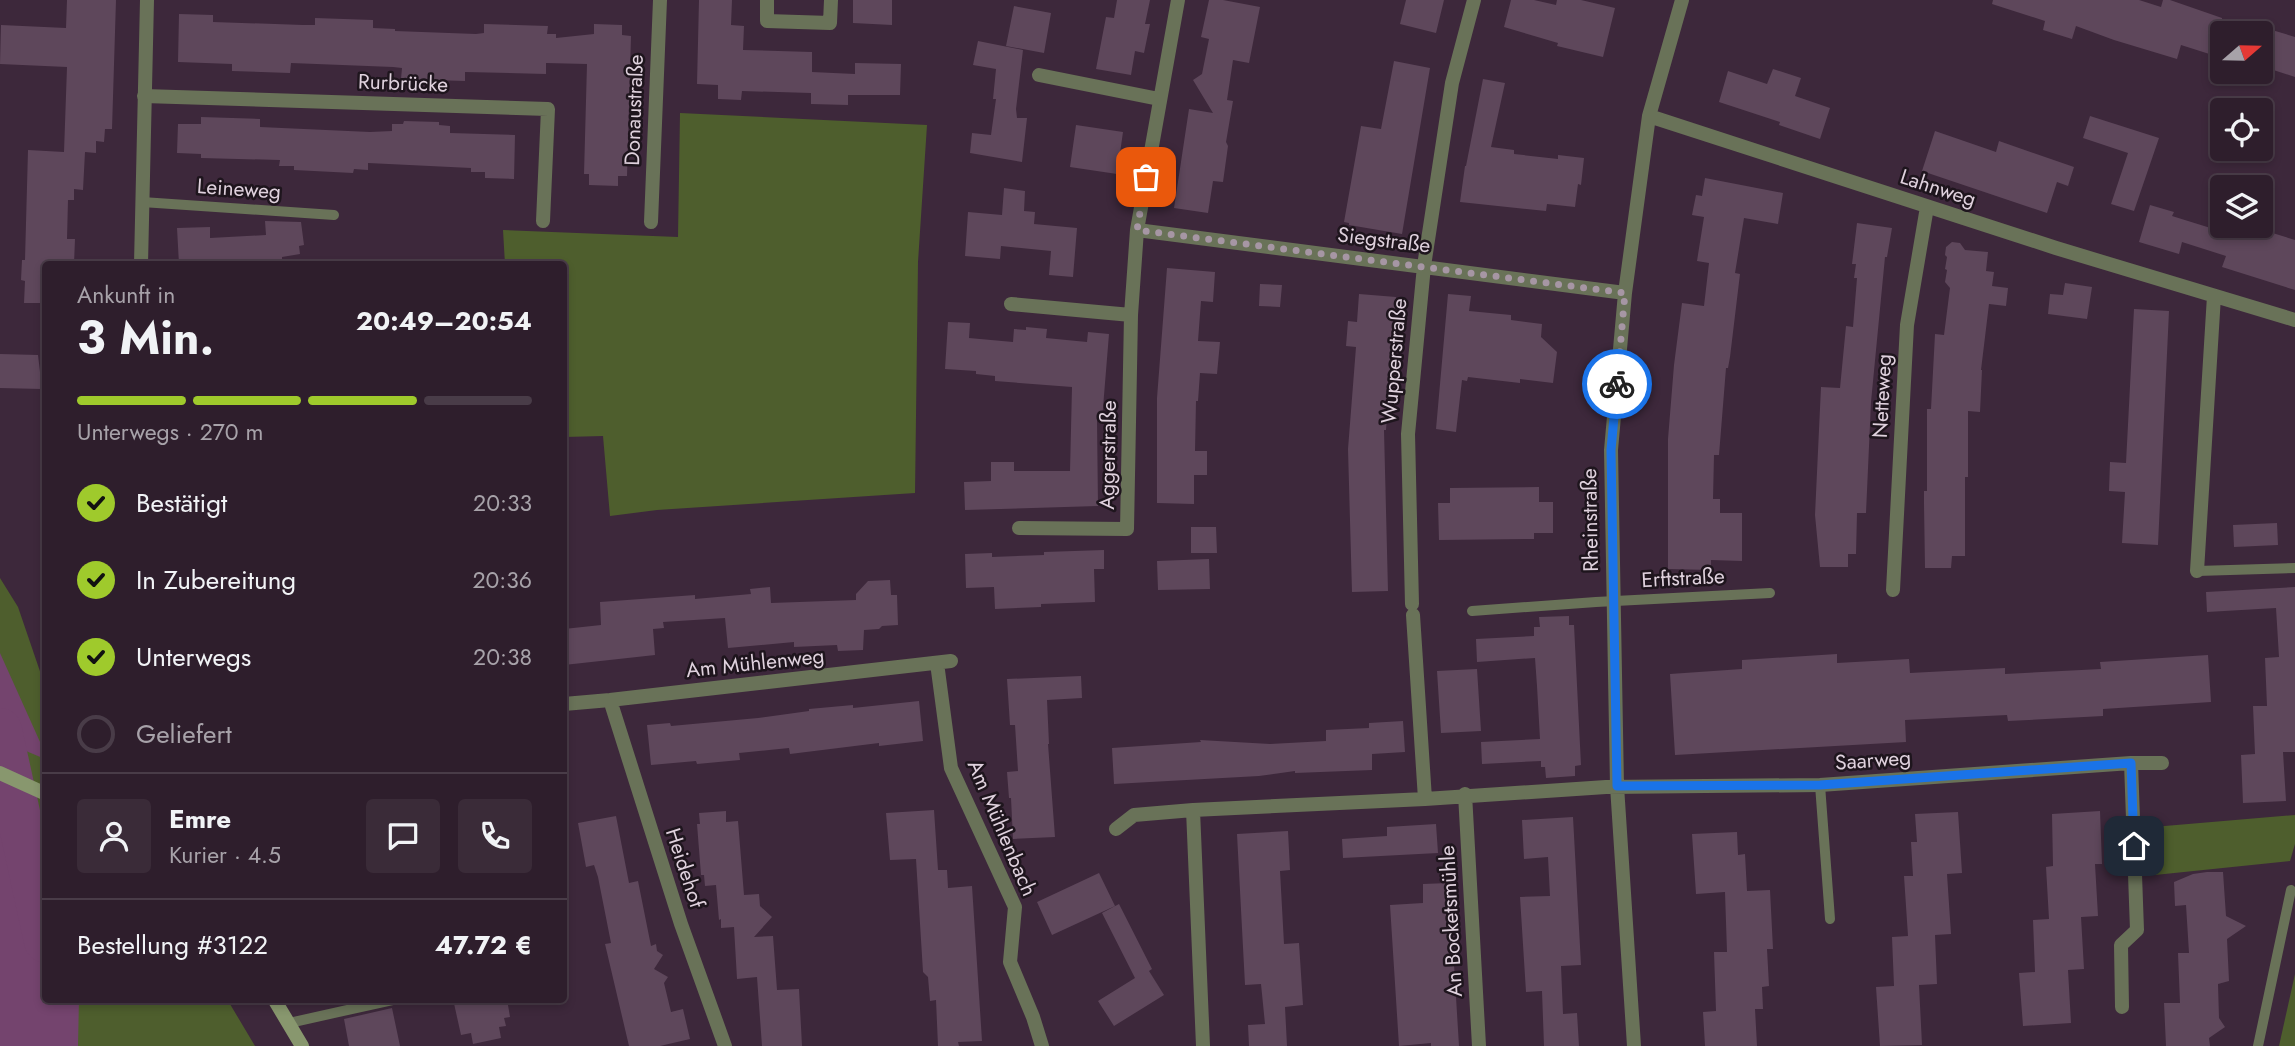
<!DOCTYPE html>
<html lang="de">
<head>
<meta charset="utf-8">
<style>
	:root { --surface:#2e1e2c; --page:#3a2b38; --text:#f1f3f6; --muted:#a7a2a9; --line:#493c48; --accent:#9fca2c }
	body { margin:0; font-family:Jost,sans-serif; background:var(--page); color:var(--text); height:100vh; display:flex; flex-direction:column; font-size:26px; white-space:nowrap }
	* { box-sizing:border-box; margin:0 }
	p { font-size:23px; color:var(--muted) }
	.icon { flex:none; width:38px; height:38px; fill:none; stroke:currentColor; stroke-width:2; stroke-linecap:round; stroke-linejoin:round }
	.map { position:relative; flex:1; overflow:hidden }
	.sheet { position:absolute; left:42px; top:261px; width:525px; height:742px; display:flex; flex-direction:column; background:var(--surface); border-radius:7px; box-shadow:0 4px 10px #0003,0 0 0 2px var(--line) }
	.sheet>* { flex:none }
	.needle { width:46px; rotate:70deg }
	.tools { position:absolute; left:2210px; top:21px; display:grid; gap:14px }
	.tools a { display:grid; place-items:center; width:63px; height:63px; border-radius:7px; background:var(--surface); box-shadow:0 4px 10px #0003,0 0 0 2px var(--line); font-size:35px }
	.pin { position:absolute; display:grid; place-items:center; width:60px; height:60px; color:#fff; margin:-30px; border-radius:14px; box-shadow:0 4px 10px #0006 }
	.courier { position:absolute; display:grid; place-items:center; width:70px; height:70px; margin:-35px; border:5px solid #1a73e8; border-radius:50%; background:#fff; color:#222; box-shadow:0 2px 9px #0007 }
	.summary em { font-style:normal; font-weight:700 }
	.summary div { display:flex; flex-direction:column-reverse }
	.summary { display:flex; align-items:center; justify-content:space-between; height:119px; padding:0 35px }
	h1 { font-size:46px; font-weight:700; line-height:52px }
	.bar { display:grid; grid-template-columns:repeat(4,1fr); gap:10px 7px; align-content:center; height:84px; padding:0 35px }
	.bar i { height:9px; border-radius:5px; background:var(--line) }
	.bar .on { background:var(--accent) }
	.bar p { grid-column:span 4 }
	.line { display:flex; align-items:center; gap:18px; padding:0 35px; border-top:2px solid var(--line) }
	.line div { flex:1 }
	.round { display:grid; place-items:center; flex:none; width:74px; height:74px; border-radius:7px; background:var(--page) }
	ol { padding:0 35px; list-style:none }
	li { display:flex; align-items:center; gap:21px; height:77px }
	li p { margin-inline-start:auto }
	li .icon { padding:7px; border-radius:50%; background:var(--accent); color:#111; stroke-width:4 }
	li:last-child { color:var(--muted) }
	li i { width:38px; height:38px; border:4px solid var(--line); border-radius:50% }
	.map>svg:first-child { display:block }
</style>
</head>
<body>
<div class="map">
<svg width="2295" height="1046" viewBox="0 0 2295 1046">
	<rect width="100%" height="100%" fill="#3d283b"/>
	<path fill="#4e5e2d" d="M 680,113 L 927,125 L 918,262 L 915,493 L 657,510 L 610,516 L 603,436 L 564,437 L 564,264 L 505,264 L 503,230 L 678,237 Z
		M 0,578 L 18,607 L 45,686 L 46,999 L 227,999 L 255,1046 L 0,1046 Z
		M 2295,815 L 2295,844 L 2290,861 L 2155,875 L 2153,827 Z
		M 2295,974 L 2295,1046 L 2279,1046 Z"/>
	<path fill="#74446e" d="M 0,653 L 45,753 L 45,759 L 0,740 Z
		M 0,806 L 45,827 L 46,999 L 79,999 L 78,1046 L 0,1046 Z"/>
	<g fill="none" stroke-linecap="round" stroke-linejoin="round">
		<path stroke="#74446e" stroke-width="44" d="M 0,730 L 46,941"/>
	</g>
	<path fill="#5e475b" d="M 67,0 L 116,0 L 112,129 L 105,129 L 104,142 L 96,141 L 96,153 L 85,152 L 83,190 L 74,189 L 74,200 L 68,200 L 67,239 L 75,239 L 74,264 L 46,264 L 46,303 L 24,303 L 25,281 L 21,280 L 22,260 L 25,260 L 28,150 L 64,152 L 67,67 L 0,64 L 1,25 L 66,28 Z
		M 699,0 L 732,0 L 731,25 L 744,26 L 743,50 L 812,52 L 812,72 L 855,74 L 855,63 L 901,64 L 900,95 L 848,95 L 848,105 L 811,104 L 811,93 L 742,91 L 741,100 L 718,99 L 718,85 L 697,84 Z
		M 853,0 L 892,0 L 892,25 L 853,23 Z
		M 1117,0 L 1150,0 L 1145,24 L 1150,24 L 1144,53 L 1135,51 L 1131,75 L 1096,69 L 1106,17 L 1114,18 Z
		M 1209,0 L 1223,0 L 1260,7 L 1249,63 L 1233,60 L 1227,100 L 1233,101 L 1226,142 L 1228,146 L 1223,182 L 1213,181 L 1208,213 L 1174,208 L 1189,109 L 1213,113 L 1193,80 L 1202,74 L 1209,39 L 1201,37 Z
		M 1406,0 L 1444,0 L 1436,33 L 1400,24 Z
		M 1511,0 L 1534,0 L 1556,5 L 1557,0 L 1581,0 L 1615,8 L 1603,57 L 1557,46 L 1558,43 L 1504,27 Z
		M 1993,0 L 2139,0 L 2161,7 L 2163,0 L 2170,0 L 2222,18 L 2222,58 L 2181,45 L 2177,59 L 2114,40 L 2076,26 L 2072,39 L 2043,30 L 2045,21 L 1992,4 Z
		M 1014,6 L 1051,13 L 1044,53 L 1006,46 Z
		M 179,14 L 213,15 L 213,22 L 303,25 L 315,25 L 315,18 L 373,20 L 373,28 L 395,29 L 395,31 L 476,34 L 484,33 L 484,24 L 548,26 L 547,34 L 556,34 L 556,38 L 594,34 L 594,24 L 622,25 L 622,35 L 631,36 L 627,176 L 618,176 L 618,186 L 589,185 L 589,174 L 584,174 L 587,64 L 546,63 L 546,74 L 465,72 L 465,81 L 401,79 L 402,68 L 393,67 L 291,63 L 290,73 L 232,71 L 232,64 L 178,62 Z
		M 2272,30 L 2295,37 L 2295,77 L 2261,66 Z
		M 978,41 L 1023,50 L 1016,109 L 1017,118 L 1027,118 L 1022,162 L 970,153 L 972,133 L 991,135 L 996,99 L 993,99 L 996,69 L 973,65 Z
		M 1394,61 L 1430,68 L 1402,234 L 1349,225 L 1349,223 L 1344,222 L 1361,126 L 1381,129 Z
		M 1773,69 L 1801,78 L 1795,96 L 1830,108 L 1820,139 L 1779,125 L 1780,122 L 1719,102 L 1728,71 L 1767,84 Z
		M 1483,79 L 1505,83 L 1491,147 L 1514,150 L 1514,154 L 1558,159 L 1558,155 L 1584,158 L 1581,185 L 1578,184 L 1575,207 L 1547,204 L 1546,211 L 1460,202 L 1465,166 L 1466,166 Z
		M 2090,116 L 2159,138 L 2134,211 L 2111,204 L 2128,153 L 2083,138 Z
		M 201,117 L 260,119 L 260,127 L 370,132 L 392,131 L 392,124 L 403,124 L 404,121 L 439,122 L 439,125 L 450,126 L 450,133 L 515,135 L 514,179 L 485,178 L 485,172 L 471,172 L 471,168 L 368,163 L 368,170 L 354,169 L 353,173 L 294,170 L 294,166 L 279,166 L 280,160 L 201,158 L 201,154 L 177,153 L 178,124 L 201,124 Z
		M 1076,125 L 1123,132 L 1117,174 L 1070,167 Z
		M 1935,131 L 1996,152 L 1999,141 L 2074,167 L 2068,186 L 2057,182 L 2047,213 L 1922,171 Z
		M 1705,178 L 1783,193 L 1778,224 L 1744,218 L 1735,273 L 1740,274 L 1730,357 L 1728,368 L 1726,368 L 1719,455 L 1714,455 L 1713,499 L 1720,499 L 1720,513 L 1742,513 L 1742,561 L 1711,560 L 1711,570 L 1668,569 L 1668,439 L 1674,365 L 1682,303 L 1704,306 L 1709,263 L 1697,261 L 1704,217 L 1692,215 L 1696,195 L 1702,196 Z
		M 1004,188 L 1025,191 L 1024,211 L 1035,212 L 1034,224 L 1077,228 L 1073,277 L 1049,275 L 1051,251 L 1001,246 L 1000,259 L 965,256 L 968,212 L 1002,215 Z
		M 2150,205 L 2174,212 L 2172,216 L 2233,235 L 2236,226 L 2250,226 L 2295,240 L 2295,290 L 2222,267 L 2226,256 L 2182,242 L 2179,254 L 2139,242 Z
		M 265,221 L 301,222 L 304,245 L 299,246 L 300,254 L 282,257 L 282,262 L 179,264 L 177,228 L 210,227 L 210,238 L 266,235 Z
		M 1857,223 L 1892,228 L 1887,257 L 1885,257 L 1871,402 L 1866,513 L 1857,513 L 1856,554 L 1848,554 L 1848,567 L 1820,567 L 1815,515 L 1821,387 L 1840,388 L 1846,326 L 1853,327 L 1857,278 L 1854,278 L 1856,264 L 1852,264 Z
		M 1952,242 L 1960,243 L 1965,250 L 1988,252 L 1986,271 L 1994,272 L 1992,286 L 2008,288 L 2006,306 L 1989,304 L 1981,370 L 1982,370 L 1980,412 L 1968,411 L 1968,477 L 1965,477 L 1965,556 L 1952,556 L 1951,568 L 1925,568 L 1924,504 L 1924,491 L 1927,491 L 1927,409 L 1931,409 L 1935,334 L 1944,335 L 1950,288 L 1945,282 L 1947,270 L 1945,269 L 1947,257 L 1945,255 L 1946,247 Z
		M 1167,268 L 1215,272 L 1213,302 L 1201,301 L 1198,341 L 1220,342 L 1217,374 L 1200,373 L 1198,401 L 1196,401 L 1195,451 L 1207,451 L 1207,475 L 1194,475 L 1194,504 L 1157,503 L 1157,398 Z
		M 2065,283 L 2092,287 L 2087,319 L 2048,314 L 2050,294 L 2063,295 Z
		M 1260,284 L 1282,285 L 1280,307 L 1259,306 Z
		M 1359,294 L 1396,297 L 1386,430 L 1384,430 L 1388,591 L 1352,592 L 1348,449 L 1356,347 L 1346,346 L 1348,321 L 1357,322 Z
		M 1448,294 L 1471,296 L 1469,311 L 1511,315 L 1511,320 L 1542,324 L 1541,337 L 1557,352 L 1553,383 L 1520,379 L 1520,383 L 1468,377 L 1467,381 L 1462,380 L 1456,432 L 1436,429 Z
		M 2134,309 L 2169,311 L 2158,545 L 2122,543 L 2125,492 L 2109,491 L 2110,462 L 2126,463 Z
		M 948,322 L 970,323 L 969,338 L 1013,342 L 1014,329 L 1026,330 L 1026,327 L 1047,329 L 1046,338 L 1087,342 L 1088,332 L 1109,334 L 1102,420 L 1097,420 L 1098,506 L 965,510 L 964,482 L 991,481 L 991,462 L 1014,462 L 1014,471 L 1070,471 L 1072,387 L 995,381 L 995,376 L 976,374 L 976,371 L 945,369 Z
		M 0,354 L 38,355 L 42,389 L 0,388 Z
		M 1539,487 L 1539,502 L 1553,502 L 1553,533 L 1534,533 L 1534,539 L 1439,540 L 1438,503 L 1450,503 L 1450,488 Z
		M 2277,523 L 2278,545 L 2234,547 L 2233,525 Z
		M 1191,527 L 1216,527 L 1217,553 L 1191,553 Z
		M 1104,550 L 1104,569 L 1094,569 L 1095,602 L 1041,604 L 1041,607 L 995,609 L 994,587 L 966,588 L 965,554 L 992,553 L 992,557 L 1044,555 L 1044,552 Z
		M 1209,559 L 1210,589 L 1158,590 L 1157,561 Z
		M 890,580 L 891,595 L 897,595 L 898,625 L 882,626 L 879,629 L 864,630 L 863,650 L 838,651 L 837,645 L 794,647 L 794,642 L 728,648 L 725,618 L 663,622 L 664,628 L 653,629 L 655,655 L 564,665 L 564,629 L 601,625 L 600,602 L 695,595 L 695,599 L 751,594 L 750,589 L 770,587 L 771,603 L 856,600 L 856,594 L 868,581 Z
		M 2295,587 L 2295,752 L 2283,752 L 2286,801 L 2243,803 L 2241,755 L 2255,754 L 2253,706 L 2267,706 L 2265,658 L 2279,657 L 2276,608 L 2207,612 L 2206,592 Z
		M 1569,616 L 1569,625 L 1574,625 L 1581,765 L 1575,766 L 1575,776 L 1546,778 L 1545,767 L 1541,767 L 1541,761 L 1482,764 L 1481,742 L 1540,739 L 1537,686 L 1535,658 L 1477,662 L 1476,639 L 1534,636 L 1534,627 L 1540,627 L 1539,617 Z
		M 1837,654 L 1837,663 L 1909,659 L 1910,673 L 2005,668 L 2005,674 L 2101,669 L 2100,662 L 2208,655 L 2211,702 L 2103,709 L 2103,716 L 2008,721 L 2007,715 L 1905,720 L 1906,742 L 1675,755 L 1670,674 L 1742,669 L 1742,660 Z
		M 1477,669 L 1481,731 L 1441,733 L 1437,671 Z
		M 1081,676 L 1082,698 L 1047,700 L 1049,744 L 1048,744 L 1055,837 L 1013,839 L 1011,798 L 1009,798 L 1007,772 L 1018,771 L 1015,725 L 1010,725 L 1007,679 Z
		M 919,701 L 923,741 L 879,746 L 879,743 L 790,754 L 789,748 L 739,753 L 740,760 L 697,764 L 696,761 L 651,765 L 647,725 L 670,723 L 671,726 L 758,718 L 809,711 L 809,709 L 853,705 L 853,708 Z
		M 1403,721 L 1405,752 L 1372,754 L 1372,770 L 1295,773 L 1295,771 L 1259,776 L 1114,784 L 1112,748 L 1201,742 L 1200,740 L 1270,744 L 1326,741 L 1326,730 L 1369,728 L 1369,723 Z
		M 934,810 L 938,870 L 947,870 L 948,888 L 972,886 L 982,1041 L 958,1042 L 959,1046 L 938,1046 L 936,1000 L 930,1001 L 928,977 L 923,972 L 916,859 L 890,860 L 886,813 Z
		M 726,811 L 726,822 L 738,821 L 744,895 L 759,894 L 760,906 L 772,917 L 754,937 L 773,936 L 777,990 L 799,989 L 802,1046 L 762,1046 L 757,977 L 737,979 L 734,927 L 721,928 L 721,919 L 719,920 L 716,885 L 705,886 L 704,875 L 701,875 L 697,824 L 700,824 L 699,813 Z
		M 2100,811 L 2102,864 L 2095,864 L 2098,916 L 2081,917 L 2084,969 L 2068,970 L 2071,1023 L 2023,1026 L 2019,973 L 2035,972 L 2033,920 L 2049,919 L 2046,867 L 2053,866 L 2052,814 Z
		M 1958,812 L 1962,873 L 1947,874 L 1951,934 L 1935,935 L 1937,984 L 1919,985 L 1922,1045 L 1880,1046 L 1876,987 L 1894,986 L 1892,937 L 1908,936 L 1904,876 L 1913,876 L 1911,842 L 1917,842 L 1915,814 Z
		M 616,816 L 629,883 L 638,881 L 651,946 L 656,944 L 657,951 L 663,955 L 654,969 L 668,977 L 664,983 L 671,1012 L 683,1009 L 690,1039 L 660,1046 L 629,1046 L 605,944 L 611,943 L 598,877 L 594,865 L 586,867 L 578,823 Z
		M 1573,817 L 1581,965 L 1561,966 L 1563,1014 L 1577,1013 L 1579,1046 L 1544,1046 L 1542,991 L 1526,992 L 1520,897 L 1550,896 L 1548,857 L 1524,859 L 1522,820 Z
		M 1436,824 L 1438,853 L 1343,858 L 1342,839 L 1387,836 L 1387,827 Z
		M 1288,831 L 1290,870 L 1280,871 L 1284,944 L 1299,943 L 1303,1005 L 1285,1007 L 1287,1046 L 1249,1046 L 1248,1025 L 1265,1024 L 1261,984 L 1245,985 L 1237,834 Z
		M 1737,832 L 1738,855 L 1745,854 L 1747,891 L 1770,890 L 1773,949 L 1767,949 L 1769,986 L 1762,987 L 1763,1009 L 1755,1009 L 1757,1046 L 1705,1046 L 1703,1012 L 1716,1011 L 1714,952 L 1727,952 L 1725,892 L 1696,894 L 1692,834 Z
		M 2207,872 L 2223,872 L 2226,916 L 2246,926 L 2227,939 L 2229,981 L 2218,984 L 2219,1018 L 2225,1027 L 2209,1038 L 2210,1046 L 2166,1046 L 2164,1003 L 2180,1003 L 2178,953 L 2189,953 L 2186,905 L 2175,906 L 2174,882 L 2193,874 Z
		M 1099,873 L 1115,906 L 1052,935 L 1037,902 Z
		M 1449,883 L 1459,1046 L 1431,1046 L 1431,1043 L 1399,1046 L 1390,905 L 1423,903 L 1423,884 Z
		M 1119,904 L 1152,969 L 1149,971 L 1164,995 L 1114,1026 L 1098,1001 L 1135,978 L 1102,913 Z
		M 453,999 L 507,999 L 510,1017 L 504,1018 L 506,1026 L 499,1027 L 501,1038 L 473,1044 L 471,1033 L 461,1035 Z
		M 392,1008 L 400,1046 L 349,1046 L 344,1019 Z"/>
	<g fill="none" stroke-linecap="round" stroke-linejoin="round">
		<path stroke="#697258" stroke-width="10" d="M 142,202 L 334,215
			M 2197,571 L 2295,568
			M 1472,611 L 1596,602 L 1770,593
			M 1820,785 L 1830,919
			M 289,1023 L 397,999
			M 2258,1046 L 2291,890"/>
		<path stroke="#697258" stroke-width="14" d="M 767,0 L 767,21 L 830,23 L 831,0
			M 1039,75 L 1159,99
			M 144,96 L 548,109 L 543,221
			M 1649,116 L 2056,248 L 2295,320
			M 651,222 L 660,0
			M 1137,230 L 1625,293
			M 141,264 L 147,0
			M 1011,304 L 1131,315
			M 1019,528 L 1127,529 L 1131,315 L 1137,230 L 1178,0
			M 2197,571 L 2214,296
			M 1893,590 L 1907,325 L 1927,207
			M 1412,604 L 1408,434 L 1424,266 L 1452,83 L 1474,0
			M 1413,615 L 1425,799
			M 937,663 L 951,768 L 1015,907 L 1010,962 L 1033,1017 L 1042,1046
			M 610,700 L 681,924 L 725,1046
			M 564,704 L 610,700 L 951,661
			M 1465,794 L 1479,1046
			M 1193,810 L 1203,1046
			M 1116,829 L 1134,815 L 1193,810 L 1425,799 L 1606,787 L 1820,785 L 2131,763 L 2162,763
			M 2122,1007 L 2121,945 L 2137,930 L 2131,763
			M 1634,1046 L 1617,786 L 1611,450 L 1625,293 L 1649,116 L 1682,0"/>
		<path stroke="#88976e" stroke-width="14" d="M 0,773 L 46,794
			M 274,999 L 302,1046"/>
	</g>
	<g fill="none" stroke-linecap="round" stroke-linejoin="round">
		<path stroke="#a696a4" stroke-width="7" stroke-dasharray="0 12.6" d="M 1146,177 L 1137,230 L 1625,293 L 1617,384"/>
		<path stroke="#1a73e8" stroke-width="9" d="M 1617,384 L 1611,450 L 1617,786 L 1820,785 L 2131,763 L 2134,846"/>
	</g>
	<g text-anchor="middle" stroke-width="5" stroke-linejoin="round" paint-order="stroke">
		<g font-size="21" fill="#dfd1dd" stroke="#1e151d">
			<text transform="translate(403 83) rotate(2)" y="7">Rurbrücke</text>
			<text transform="translate(634 110) rotate(-88)" y="7">Donaustraße</text>
			<text transform="translate(1938 188) rotate(18)" y="7">Lahnweg</text>
			<text transform="translate(239 189) rotate(4)" y="7">Leineweg</text>
			<text transform="translate(1384 240) rotate(7)" y="7">Siegstraße</text>
			<text transform="translate(1394 361) rotate(-85)" y="7">Wupperstraße</text>
			<text transform="translate(1882 396) rotate(-87)" y="7">Netteweg</text>
			<text transform="translate(1108 455) rotate(-89)" y="7">Aggerstraße</text>
			<text transform="translate(1590 520) rotate(-91)" y="7">Rheinstraße</text>
			<text transform="translate(1683 578) rotate(-3)" y="7">Erftstraße</text>
			<text transform="translate(755 663) rotate(-6)" y="7">Am Mühlenweg</text>
			<text transform="translate(1873 760) rotate(-4)" y="7">Saarweg</text>
			<text transform="translate(1002 828) rotate(67)" y="7">Am Mühlenbach</text>
			<text transform="translate(685 868) rotate(72)" y="7">Heidehof</text>
			<text transform="translate(1451 921) rotate(-93)" y="7">An Bocketsmühle</text>
		</g>
	</g>
</svg>
<div class="tools">
<a><svg class="needle" viewBox="-14 -14 28 28"><path d="M0-13l5 13h-10z" fill="#e53935"/><path d="M0 13l5-13h-10z" fill="#a7a2a9"/></svg></a>
<a><svg class="icon" aria-label="locate" viewBox="0 0 24 24"><circle cx="12" cy="12" r="6"/><path d="M12 2v4M12 18v4M2 12h4M18 12h4"/></svg></a>
<a><svg class="icon" aria-label="layers" viewBox="0 0 24 24"><path d="M12 4l9 5-9 5-9-5zM3 14l9 5 9-5"/></svg></a>
</div>
<div class="pin" style="left:1146px;top:177px;background:#ea580c"><svg class="icon" aria-label="bag" viewBox="0 0 24 24"><path d="M5 8h14l-1 12H6zM9 8a3 3 0 0 1 6 0"/></svg></div>
<div class="pin" style="left:2134px;top:846px;background:#1f2937"><svg class="icon" aria-label="home" viewBox="0 0 24 24"><path d="M3 11l9-7 9 7M6 9v11h12V9"/></svg></div>
<div class="courier" style="left:1617px;top:384px"><svg class="icon" aria-label="bike" viewBox="0 0 24 24"><circle cx="6" cy="16" r="4"/><circle cx="18" cy="16" r="4"/><path d="M6 16l4-8h5l3 8M10 8l3 8H6M13 5h3"/></svg></div>
<section class="sheet">
<div class="summary"><div><h1>3 Min.</h1><p>Ankunft in</p></div><em>20:49–20:54</em></div>
<div class="bar"><i class="on"></i><i class="on"></i><i class="on"></i><i></i><p>Unterwegs · 270 m</p></div>
<ol>
<li><svg class="icon" aria-label="check" viewBox="0 0 24 24"><path d="M5 12l5 5 9-10"/></svg>Bestätigt<p>20:33</p></li>
<li><svg class="icon" aria-label="check" viewBox="0 0 24 24"><path d="M5 12l5 5 9-10"/></svg>In Zubereitung<p>20:36</p></li>
<li><svg class="icon" aria-label="check" viewBox="0 0 24 24"><path d="M5 12l5 5 9-10"/></svg>Unterwegs<p>20:38</p></li>
<li><i></i>Geliefert</li>
</ol>
<div class="line" style="height:126px"><a class="round"><svg class="icon" aria-label="person" viewBox="0 0 24 24"><circle cx="12" cy="8" r="4"/><path d="M4 21q1-7 8-7t8 7"/></svg></a><div><b>Emre</b><p>Kurier · 4.5</p></div><a class="round"><svg class="icon" aria-label="chat" viewBox="0 0 24 24"><path d="M4 5h16v11H9l-5 4z"/></svg></a><a class="round"><svg class="icon" aria-label="phone" viewBox="0 0 24 24"><path d="M5 4h4l2 5-3 2q2 4 5 5l2-3 5 2v4C11 20 4 13 5 4z"/></svg></a></div>
<div class="line" style="height:91px"><div>Bestellung #3122</div><b>47.72 €</b></div>
</section>
</div>
</body>
</html>
